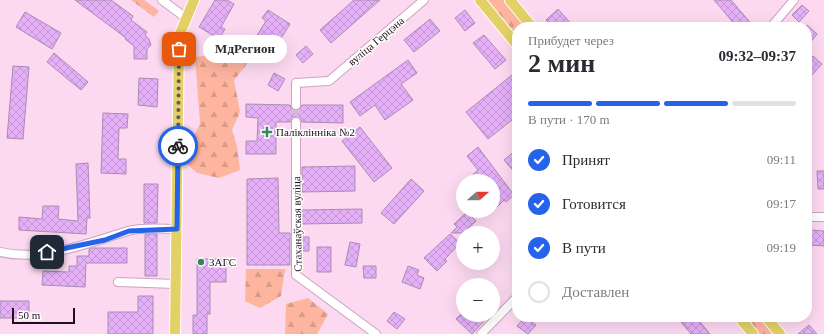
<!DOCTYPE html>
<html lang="ru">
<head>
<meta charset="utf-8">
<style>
	:root { --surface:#fff; --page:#f2f2f3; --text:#2b2b33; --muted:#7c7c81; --line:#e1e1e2; --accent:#2563eb }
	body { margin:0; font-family:"Times New Roman",serif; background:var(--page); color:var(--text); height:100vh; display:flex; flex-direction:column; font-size:15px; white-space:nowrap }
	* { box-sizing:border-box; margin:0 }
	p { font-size:13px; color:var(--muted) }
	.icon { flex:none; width:22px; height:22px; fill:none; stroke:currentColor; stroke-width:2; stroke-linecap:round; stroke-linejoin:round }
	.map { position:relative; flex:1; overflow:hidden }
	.sheet { position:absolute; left:512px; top:22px; width:300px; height:300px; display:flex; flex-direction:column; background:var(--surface); border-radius:16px; box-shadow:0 4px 16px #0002 }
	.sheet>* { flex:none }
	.needle { width:26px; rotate:69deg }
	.buttons { position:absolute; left:456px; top:174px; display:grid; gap:8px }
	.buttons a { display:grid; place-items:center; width:44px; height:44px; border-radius:50%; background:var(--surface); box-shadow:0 4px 16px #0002; font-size:20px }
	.scale { position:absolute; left:12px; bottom:10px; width:63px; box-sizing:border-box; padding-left:4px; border:2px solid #1f101b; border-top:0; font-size:11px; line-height:14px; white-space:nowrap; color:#1f101b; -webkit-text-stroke:3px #fff; paint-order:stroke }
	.pin { position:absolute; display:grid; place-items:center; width:34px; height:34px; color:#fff; margin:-17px; border-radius:8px; box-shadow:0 2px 6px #0006 }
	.courier { position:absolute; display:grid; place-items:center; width:40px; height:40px; margin:-20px; border:3px solid #2563eb; border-radius:50%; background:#fff; color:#222; box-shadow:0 1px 5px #0007 }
	.bubble { position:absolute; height:28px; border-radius:14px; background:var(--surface); box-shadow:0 4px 16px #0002; font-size:13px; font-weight:800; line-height:28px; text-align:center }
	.headline em { font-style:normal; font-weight:800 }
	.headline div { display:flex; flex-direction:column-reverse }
	.headline { display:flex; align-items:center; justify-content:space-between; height:68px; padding:0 16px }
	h1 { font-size:26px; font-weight:800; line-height:30px }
	.bar { display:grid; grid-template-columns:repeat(4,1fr); gap:6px 4px; align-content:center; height:48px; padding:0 16px }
	.bar i { height:5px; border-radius:3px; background:var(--line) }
	.bar .current { background:var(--accent) }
	.bar p { grid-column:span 4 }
	ol { padding:0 16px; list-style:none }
	li { display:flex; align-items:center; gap:12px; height:44px }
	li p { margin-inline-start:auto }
	li .icon { padding:4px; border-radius:50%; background:var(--accent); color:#fff; stroke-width:4 }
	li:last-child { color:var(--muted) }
	li i { width:22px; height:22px; border:2px solid var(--line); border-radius:50% }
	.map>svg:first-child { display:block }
</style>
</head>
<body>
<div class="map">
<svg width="824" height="334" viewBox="0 0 824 334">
	<defs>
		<pattern id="forest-firs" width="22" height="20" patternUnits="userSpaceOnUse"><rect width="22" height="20" fill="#feb5a0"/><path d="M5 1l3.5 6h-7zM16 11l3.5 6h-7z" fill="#d99b89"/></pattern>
		<pattern id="building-cross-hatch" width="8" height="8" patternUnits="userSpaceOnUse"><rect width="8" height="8" fill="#e5b0f8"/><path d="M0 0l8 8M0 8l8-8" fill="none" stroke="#c496d4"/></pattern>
	</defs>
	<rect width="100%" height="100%" fill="#fcd9f1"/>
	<path fill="url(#forest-firs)" d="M 131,0 L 144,0 L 159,11 L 154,17 Z
		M 488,0 L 503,0 L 525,27 L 517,27 L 517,37 Z
		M 252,51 L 245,67 L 234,80 L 240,112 L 232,130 L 237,146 L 240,170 L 219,178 L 197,173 L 183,160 L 200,123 L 195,57 Z
		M 246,269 L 285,269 L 281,296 L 260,308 L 245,301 Z
		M 308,298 L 328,314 L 317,334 L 285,334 L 286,304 Z
		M 745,317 L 760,317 L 774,334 L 759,334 Z"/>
	<path fill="url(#building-cross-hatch)" stroke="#a88db2" d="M 75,0 L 111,0 L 133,16 L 131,20 L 147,32 L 145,35 L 149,39 L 151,45 L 147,49 L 147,59 L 134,59 L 134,46 L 125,39 L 126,38 Z
		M 215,0 L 227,0 L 234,4 L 221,27 L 225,29 L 219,39 L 199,27 Z
		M 354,0 L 380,0 L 331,43 L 320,30 Z
		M 714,0 L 731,0 L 754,27 L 737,27 Z
		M 802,5 L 809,11 L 799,22 L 792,15 Z
		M 558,9 L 574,27 L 552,27 L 546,20 Z
		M 268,10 L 290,24 L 270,56 L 248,42 L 253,35 L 256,37 L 266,21 L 262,18 Z
		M 465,10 L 475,23 L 465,31 L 455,18 Z
		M 25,12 L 61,33 L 52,49 L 16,27 Z
		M 430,19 L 440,31 L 414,52 L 404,40 Z
		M 807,25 L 817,34 L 807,47 Z
		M 484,35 L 506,60 L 495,69 L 473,43 Z
		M 306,46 L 313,54 L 303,63 L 296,55 Z
		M 54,53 L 88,82 L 81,90 L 47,62 Z
		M 813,56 L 822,64 L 811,76 L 807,73 L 807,63 Z
		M 408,60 L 417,73 L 401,84 L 413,100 L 385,120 L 375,105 L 360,116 L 350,102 Z
		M 13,66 L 29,67 L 23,139 L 7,138 Z
		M 517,71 L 517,116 L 488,139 L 466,112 Z
		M 274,73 L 285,79 L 278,91 L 268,85 Z
		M 139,78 L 158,79 L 157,107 L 138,105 Z
		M 246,104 L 290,105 L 291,108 L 296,110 L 299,110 L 302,105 L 343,105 L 343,123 L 302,122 L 301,119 L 296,117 L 293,117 L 290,122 L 276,122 L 276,154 L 246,154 L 246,141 L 257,141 L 258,118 L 246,117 Z
		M 103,113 L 128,114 L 127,128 L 119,128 L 118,159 L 126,159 L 126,174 L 101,173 Z
		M 360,127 L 392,168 L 374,182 L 342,141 Z
		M 478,147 L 514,195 L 506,202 L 504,200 L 493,211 L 493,181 L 466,181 L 478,170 L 467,156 Z
		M 517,149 L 517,175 L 504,160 Z
		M 88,163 L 90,218 L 87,218 L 86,234 L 19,230 L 19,217 L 42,219 L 43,206 L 59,206 L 58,219 L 78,221 L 76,164 Z
		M 355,166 L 355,191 L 302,192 L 302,167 Z
		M 817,171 L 824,171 L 824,189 L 818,189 Z
		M 278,178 L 279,233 L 290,233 L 290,265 L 247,265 L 247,179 Z
		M 411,179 L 424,191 L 394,224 L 381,213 Z
		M 144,184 L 158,184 L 157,223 L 144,223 Z
		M 362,209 L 362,223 L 302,224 L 302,210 Z
		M 467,212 L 476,221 L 463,233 L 451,233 L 457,227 L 454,224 Z
		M 810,230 L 824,231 L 824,246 L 810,245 Z
		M 145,234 L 157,234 L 157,276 L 145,276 Z
		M 450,234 L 460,243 L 445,259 L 447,261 L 437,271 L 424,258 Z
		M 302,237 L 309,237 L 309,251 L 302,251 Z
		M 350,242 L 360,244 L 356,267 L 345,265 Z
		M 317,247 L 331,247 L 331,272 L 317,272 Z
		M 91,248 L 127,248 L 127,263 L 86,263 L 85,287 L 42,285 L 43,271 L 69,272 L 69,266 L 77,266 L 77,256 L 89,256 L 89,249 Z
		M 197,259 L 226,259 L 226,282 L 210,282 L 210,314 L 207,314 L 207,334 L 193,334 L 193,315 L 197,315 Z
		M 363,266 L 376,266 L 376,278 L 364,278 Z
		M 408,266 L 419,270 L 417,275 L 424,278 L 420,289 L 402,282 Z
		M 138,296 L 153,296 L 153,334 L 108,334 L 108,312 L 138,312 Z
		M 0,301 L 29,301 L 29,318 L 0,318 Z
		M 394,312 L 405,319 L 397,329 L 387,321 Z
		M 460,315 L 480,315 L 485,320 L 472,334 L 456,319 Z
		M 525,317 L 536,325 L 528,334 L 517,326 Z
		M 677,317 L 696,317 L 710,334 L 691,334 Z
		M 809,325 L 817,334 L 798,334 Z"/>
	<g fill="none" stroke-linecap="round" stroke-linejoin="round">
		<path stroke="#dbbbd1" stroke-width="8" stroke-dasharray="8 4" stroke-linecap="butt" d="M 296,105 L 296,122"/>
		<defs>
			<path id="minor" d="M 162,0 L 186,18
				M 771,27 L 794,0
				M 296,105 L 296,83 L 329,81 L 424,0
				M 296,122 L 296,275 L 376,334
				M 807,217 L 824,217
				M 0,252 C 42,262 88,243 128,231 C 142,227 162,229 177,229
				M 118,282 L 176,284
				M 481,334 L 517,297"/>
			<path id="major" d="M 480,0 L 517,45
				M 510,0 L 532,27
				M 739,317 L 753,334
				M 766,317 L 780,334
				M 175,334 L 179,36 L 194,0"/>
		</defs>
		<use href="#minor" stroke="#cca3c0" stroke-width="10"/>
		<use href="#major" stroke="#fff" stroke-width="12"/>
		<use href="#minor" stroke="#fff" stroke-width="8"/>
		<use href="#major" stroke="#e3d168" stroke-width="10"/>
	</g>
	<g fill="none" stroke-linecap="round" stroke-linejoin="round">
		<path stroke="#6c5666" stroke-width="4" stroke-dasharray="0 7.2" d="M 178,146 L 179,49"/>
		<path stroke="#2563eb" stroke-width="5" d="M 47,252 L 105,240 L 129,231 L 177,229 L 178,146"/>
	</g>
	<g fill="#33885c" stroke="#fff" stroke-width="1.5">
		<path d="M265 126h4v4h4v4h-4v4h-4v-4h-4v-4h4z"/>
		<circle cx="201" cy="262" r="4"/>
	</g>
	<g text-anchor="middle" stroke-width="3" stroke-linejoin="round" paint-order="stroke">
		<g font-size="11" fill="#1f101b" stroke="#fff">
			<text transform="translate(376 41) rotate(-40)" y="4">вуліца Герцэна</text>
			<text transform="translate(297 224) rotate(-91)" y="4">Стаханаўская вуліца</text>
		</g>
		<g font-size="11" fill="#1f101b" stroke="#fff" text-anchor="start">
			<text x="276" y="136">Паліклінніка №2</text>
			<text x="209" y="266">ЗАГС</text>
		</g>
	</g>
</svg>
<div class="buttons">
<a><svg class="needle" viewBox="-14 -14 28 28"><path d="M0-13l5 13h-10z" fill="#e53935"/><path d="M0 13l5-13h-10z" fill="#7c7c81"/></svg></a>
<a>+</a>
<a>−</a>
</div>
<div class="scale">50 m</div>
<div class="pin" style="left:179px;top:49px;background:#ea580c"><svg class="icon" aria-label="bag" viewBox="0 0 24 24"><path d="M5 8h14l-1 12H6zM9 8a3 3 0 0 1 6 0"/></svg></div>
<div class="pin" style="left:47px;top:252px;background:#1f2937"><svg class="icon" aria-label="home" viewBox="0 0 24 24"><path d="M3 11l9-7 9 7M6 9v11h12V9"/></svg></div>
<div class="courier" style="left:178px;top:146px"><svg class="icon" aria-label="bike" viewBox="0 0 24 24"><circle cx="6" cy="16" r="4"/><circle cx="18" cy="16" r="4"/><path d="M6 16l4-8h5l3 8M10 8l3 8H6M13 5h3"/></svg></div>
<div class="bubble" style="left:203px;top:35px;width:84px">МдРегион</div>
<section class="sheet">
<div class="headline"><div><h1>2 мин</h1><p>Прибудет через</p></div><em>09:32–09:37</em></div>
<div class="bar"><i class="current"></i><i class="current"></i><i class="current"></i><i></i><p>В пути · 170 m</p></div>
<ol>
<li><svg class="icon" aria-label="check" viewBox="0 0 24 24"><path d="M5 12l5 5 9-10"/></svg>Принят<p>09:11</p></li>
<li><svg class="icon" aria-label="check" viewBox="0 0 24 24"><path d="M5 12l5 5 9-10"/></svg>Готовится<p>09:17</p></li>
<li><svg class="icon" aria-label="check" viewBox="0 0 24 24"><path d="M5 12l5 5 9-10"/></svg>В пути<p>09:19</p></li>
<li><i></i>Доставлен</li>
</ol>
</section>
</div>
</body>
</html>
